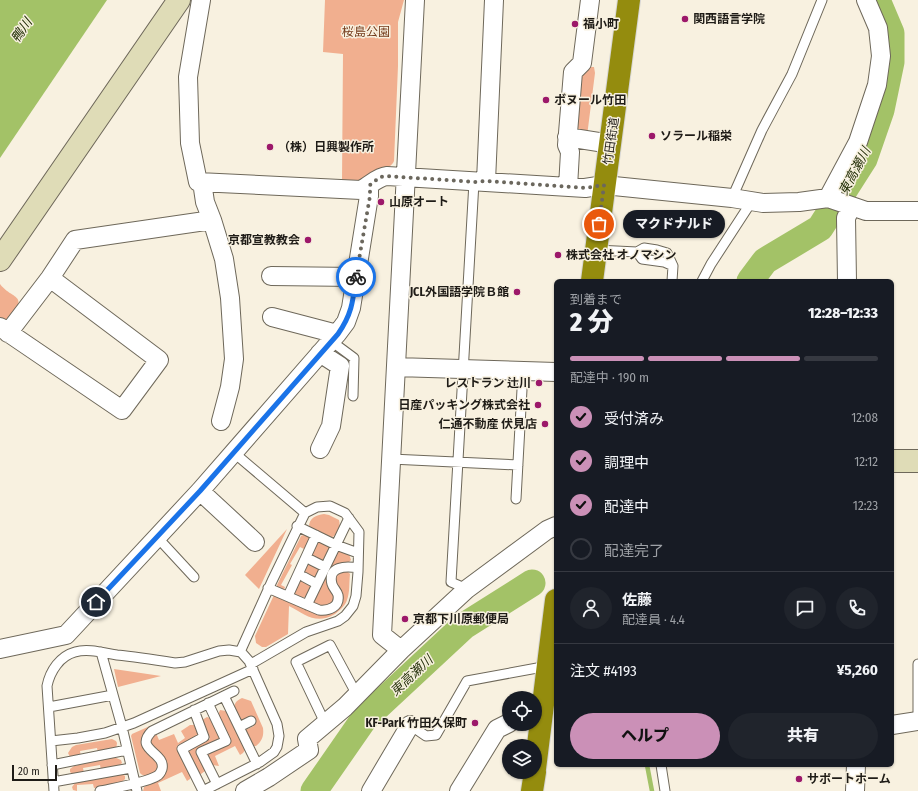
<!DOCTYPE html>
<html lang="ja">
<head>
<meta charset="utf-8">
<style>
	:root { --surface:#171b24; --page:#20242c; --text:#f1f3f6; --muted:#9ea1a6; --line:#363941; --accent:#cb90b7 }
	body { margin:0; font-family:"Fira Sans Condensed","Noto Sans JP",sans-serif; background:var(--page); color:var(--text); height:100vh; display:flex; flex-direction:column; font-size:15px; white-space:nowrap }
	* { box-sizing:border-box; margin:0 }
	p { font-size:13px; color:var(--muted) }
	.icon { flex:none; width:22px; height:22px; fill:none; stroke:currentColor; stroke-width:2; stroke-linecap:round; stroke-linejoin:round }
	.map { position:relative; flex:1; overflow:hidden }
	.sheet { position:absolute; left:554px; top:279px; width:340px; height:488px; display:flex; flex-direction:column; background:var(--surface); border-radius:6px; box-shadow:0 1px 3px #0004 }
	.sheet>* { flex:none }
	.controls { position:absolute; left:502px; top:691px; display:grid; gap:8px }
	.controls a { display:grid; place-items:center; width:40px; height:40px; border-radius:50%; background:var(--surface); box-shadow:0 1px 3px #0004; font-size:20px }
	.scale { position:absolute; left:12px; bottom:10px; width:45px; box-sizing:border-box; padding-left:4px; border:2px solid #1f1c17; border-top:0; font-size:11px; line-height:14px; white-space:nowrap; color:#1f1c17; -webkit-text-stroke:3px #f8f1e0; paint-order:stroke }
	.pin { position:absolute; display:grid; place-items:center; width:34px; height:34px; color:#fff; margin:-17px; border:2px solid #fff; border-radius:50%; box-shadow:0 1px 4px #0007 }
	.courier { position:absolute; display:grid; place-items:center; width:40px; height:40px; margin:-20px; border:3px solid #1a73e8; border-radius:50%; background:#fff; color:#222; box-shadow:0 1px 5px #0007 }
	.bubble { position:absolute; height:28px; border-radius:14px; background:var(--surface); box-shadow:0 1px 3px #0004; font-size:13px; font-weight:800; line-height:28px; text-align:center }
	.summary em { font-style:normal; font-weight:800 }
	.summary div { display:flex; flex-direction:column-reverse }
	.summary { display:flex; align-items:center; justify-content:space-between; height:68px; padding:0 16px }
	h1 { font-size:26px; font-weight:800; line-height:30px }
	.bar { display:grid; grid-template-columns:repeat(4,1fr); gap:6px 4px; align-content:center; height:48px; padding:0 16px }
	.bar i { height:5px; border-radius:3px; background:var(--line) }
	.bar .active { background:var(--accent) }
	.bar p { grid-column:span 4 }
	.line { display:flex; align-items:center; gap:10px; padding:0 16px; border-top:1px solid var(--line) }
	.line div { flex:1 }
	.round { display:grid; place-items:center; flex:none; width:42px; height:42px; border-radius:21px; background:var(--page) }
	ol { padding:0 16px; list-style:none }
	li { display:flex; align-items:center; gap:12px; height:44px }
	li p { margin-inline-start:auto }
	li .icon { padding:4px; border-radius:50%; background:var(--accent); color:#111; stroke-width:4 }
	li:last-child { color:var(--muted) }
	li i { width:22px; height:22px; border:2px solid var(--line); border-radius:50% }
	.cta { display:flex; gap:8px; margin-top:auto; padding:8px 16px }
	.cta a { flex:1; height:46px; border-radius:24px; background:var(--accent); color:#111; font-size:16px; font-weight:800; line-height:46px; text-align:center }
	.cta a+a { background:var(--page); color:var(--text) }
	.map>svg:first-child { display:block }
</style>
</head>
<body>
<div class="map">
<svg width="918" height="791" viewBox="0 0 918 791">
	<rect width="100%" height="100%" fill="#f8f1e0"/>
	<path fill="#f1af8f" d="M 325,0 L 404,0 L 398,22 L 398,66 L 394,161 C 392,166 388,167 384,170 C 369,180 359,181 342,181 L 343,54 L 323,52 Z
		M 588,67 L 594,67 L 595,73 L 587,136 L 576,132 L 580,74 Z
		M 0,284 C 12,300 29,293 10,319 L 0,321 Z
		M 324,514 L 329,515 L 339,520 C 341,527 338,535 331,538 L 309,527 C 309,518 316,515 324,514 Z
		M 287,529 L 259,589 L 245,575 Z
		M 303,535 L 311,537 L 311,540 L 304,549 L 300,547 L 290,564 L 292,565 L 281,585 L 285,587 L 284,590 L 281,590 L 277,588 L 277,585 L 301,536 Z
		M 319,540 L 329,545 L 329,550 L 323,560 L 322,561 L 316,577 L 310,583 L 311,586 L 306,597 L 301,598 L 295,595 L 294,588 Z
		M 339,550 L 349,554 L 351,560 L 349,562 L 336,565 C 333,569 328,575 327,579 C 325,587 335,592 334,601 L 327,607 L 316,606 L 313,602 L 334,555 Z
		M 346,570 L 350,574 C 349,583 350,592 347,600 C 345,606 340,610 335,614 C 316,625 306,615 289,606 L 288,634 L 266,647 L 262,647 L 256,643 L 255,636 L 274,595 L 334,612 L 335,577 L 338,573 Z
		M 114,669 L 161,676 L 118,687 Z
		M 242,698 L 251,701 L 263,728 C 264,736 262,741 256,746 L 253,746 L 243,731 L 254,726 L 251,718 L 243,721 L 239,721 C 235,711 230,703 242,698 Z
		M 220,710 L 226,711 L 245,750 L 243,753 L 240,755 L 235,746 L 215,756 L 219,766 L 212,765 L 207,754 L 230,743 L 218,715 Z
		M 207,717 L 210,718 L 220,737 L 219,740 L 197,752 L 205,768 L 205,771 L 201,774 L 198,773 L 187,752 L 188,749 L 210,739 L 202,723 L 202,720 Z
		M 190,725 L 195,725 L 199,734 L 198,736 L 178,745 L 177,749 L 190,776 L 190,779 L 187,781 L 182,772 L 158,783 L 161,791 L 143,791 L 144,787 L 162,778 L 166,772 L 166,766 L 163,756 L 153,748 L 149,741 L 156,733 L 159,740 L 174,734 L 178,743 L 185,738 L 181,731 Z
		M 150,726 L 151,726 C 135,743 144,751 159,763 L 157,771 C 152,775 144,778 140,773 L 131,736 L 132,734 Z
		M 112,739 L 116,741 L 117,743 L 116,750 L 98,753 L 97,748 L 80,751 L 81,757 L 70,757 L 68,753 L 72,747 L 76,745 Z
		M 114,757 L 121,760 L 122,763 L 118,767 L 101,770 L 100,765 L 83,768 L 84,773 L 74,775 L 70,772 L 70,769 L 74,766 Z
		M 122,774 L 125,776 L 125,779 L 121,783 L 94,788 L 93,784 L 77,785 L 77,791 L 73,790 L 72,787 L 75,783 Z"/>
	<path fill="#a3c267" d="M 0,0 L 107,0 L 0,158 Z"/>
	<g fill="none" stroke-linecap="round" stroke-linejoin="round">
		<path stroke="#a3c267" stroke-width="4.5" d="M 647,765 L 652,791"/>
		<path stroke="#a3c267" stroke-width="27" d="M 750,281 L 765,261 L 820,228 L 864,159 L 881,110 L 891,62 L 891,33 L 877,0
			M 314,791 L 364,719 L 464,626 L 532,583"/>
		<defs>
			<path id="lane" d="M 732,198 L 762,130 L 792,74 L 822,0
				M 596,250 L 637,252 L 644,248 L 657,250 L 667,253 L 673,266 L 672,281
				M 637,252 L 642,259 L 664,262 L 673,266
				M 702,281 L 711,264 L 752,201
				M 331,341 L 354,358 L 353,396
				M 239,457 L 305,513
				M 391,459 L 518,465
				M 516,499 L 523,371
				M 297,526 L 336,545 L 358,553
				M 157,537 L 194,577
				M 311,560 L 325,567
				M 304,577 L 317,584
				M 268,588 L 319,610 C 329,611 340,607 338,595 C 337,591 333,588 332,584 C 327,566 346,566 358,568
				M 467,589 L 451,582 L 474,182
				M 288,596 L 316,535
				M 307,605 L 349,518
				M 101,652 L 122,727 L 137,791
				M 240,652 L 272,581 L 305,513 L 317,507 L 330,506 L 345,513 L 359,532 L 358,572 L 356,596 L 353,606 L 345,616 L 338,621 L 306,632 L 251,664
				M 224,696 L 257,764
				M 208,703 L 226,741 L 201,752 L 217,784
				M 49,707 L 113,695
				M 918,721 L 918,664
				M 325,723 L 296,662 L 330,645 L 357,695
				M 410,725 L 426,736 L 436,735 L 467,681 L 548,666
				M 239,727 L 251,721
				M 51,741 L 78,738 L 105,733 L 134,723 L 253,669
				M 52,765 L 127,750
				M 661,765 L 665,791
				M 53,782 L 131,768
				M 54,791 L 47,686 C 50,671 60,656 75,652 C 88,648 104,653 117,655 C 137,657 156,660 175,663 L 185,662 L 219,651 L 229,650 L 241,652 L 249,661 L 277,724 L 279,736 L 277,747 L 274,752 L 260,762 L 203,791 L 182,749 L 204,737 L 194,710
				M 100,791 C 114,788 145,783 157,776 C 159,775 161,772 162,769 C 166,752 133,750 152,731 L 234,691"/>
			<path id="street" d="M 201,0 L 188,77 L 190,143 L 198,182 L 361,190 C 371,185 377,177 387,176 L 585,188 L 604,185 L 732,198 L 763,203 L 799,202 L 828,198 L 866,211 L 918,211
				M 567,137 L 611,144
				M 486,181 L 494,0
				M 202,182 L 205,202 L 212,220 L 224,259 L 230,298 L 234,359 L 230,387 L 221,421
				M 568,187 L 570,152 L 567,145 L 573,72 L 582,63 L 590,0
				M 828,198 L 858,142 L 877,85 L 881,56 L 878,28 L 866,0
				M 271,276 L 356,277
				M 847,281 L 846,218 L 851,207
				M 272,317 L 337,334
				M 0,327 L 122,410 L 159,360 L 50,278
				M 8,333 L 50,278 L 75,240 L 212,220
				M 396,367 L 556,372
				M 320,449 L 331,426 L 340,366 L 320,353
				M 200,491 L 255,542
				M 0,649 L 66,635 L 200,491 L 337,334 L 346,322 L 351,308 L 369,196 L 369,185
				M 401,650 L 382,635 L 415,0
				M 892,725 L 918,721
				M 245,791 L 269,777 L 309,750 L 307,739 L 345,707 L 401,650 L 467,589 L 547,530 L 556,526
				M 371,791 L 410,725
				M 459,791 L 497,729 L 509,723
				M 855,791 L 856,765"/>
			<path id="secondary" d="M 0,260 L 179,0
				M 892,461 L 918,461"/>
			<path id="highway" d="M 592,281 L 629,0
				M 535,769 L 556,600
				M 532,791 L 535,772"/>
		</defs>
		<use href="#lane" stroke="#6e685a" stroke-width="11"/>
		<use href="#street" stroke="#6e685a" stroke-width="20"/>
		<use href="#secondary" stroke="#6e685a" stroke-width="24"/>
		<use href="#highway" stroke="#d7d6d5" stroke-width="24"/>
		<use href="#lane" stroke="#fff" stroke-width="9"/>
		<use href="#street" stroke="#fff" stroke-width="18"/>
		<use href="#secondary" stroke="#dfdcb7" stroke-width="22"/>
		<use href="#highway" stroke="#948c0e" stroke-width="22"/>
	</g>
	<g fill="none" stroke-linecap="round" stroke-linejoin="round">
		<path stroke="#6b675d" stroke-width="4" stroke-dasharray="0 7.2" d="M 356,277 L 370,196 L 370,185 L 380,177 L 387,176 L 474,182 L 486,181 L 585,188 L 604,185 L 599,224"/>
		<path stroke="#1a73e8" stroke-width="5" d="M 96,602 L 200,491 L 338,334 C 352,314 353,301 356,277"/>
	</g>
	<g fill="#9c186a" stroke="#f8f1e0" stroke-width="1.5">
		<circle cx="685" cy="19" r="4"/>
		<circle cx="575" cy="24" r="4"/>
		<circle cx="546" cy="100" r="4"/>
		<circle cx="652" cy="136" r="4"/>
		<circle cx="270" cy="147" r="4"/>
		<circle cx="381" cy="202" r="4"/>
		<circle cx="308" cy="240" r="4"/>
		<circle cx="558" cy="255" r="4"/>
		<circle cx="517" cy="292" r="4"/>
		<circle cx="539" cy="383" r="4"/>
		<circle cx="538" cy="405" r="4"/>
		<circle cx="545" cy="424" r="4"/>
		<circle cx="405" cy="619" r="4"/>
		<circle cx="475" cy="723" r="4"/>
		<circle cx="799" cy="779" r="4"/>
	</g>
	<g text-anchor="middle" stroke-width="3" stroke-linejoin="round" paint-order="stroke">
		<g font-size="12" font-weight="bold" fill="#1f1c17" stroke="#f8f1e0" text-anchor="start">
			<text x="693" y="23">関西語言学院</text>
			<text x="583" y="28">福小町</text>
			<text x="554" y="104">ボヌール竹田</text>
			<text x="660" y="140">ソラール稲栄</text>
			<text x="278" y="151">（株）日興製作所</text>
			<text x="389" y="206">山原オート</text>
			<text x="300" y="244" text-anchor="end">京都宣教教会</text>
			<text x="566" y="259">株式会社 オノマシン</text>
			<text x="509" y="296" text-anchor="end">JCL外国語学院Ｂ館</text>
			<text x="531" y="387" text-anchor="end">レストラン 辻川</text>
			<text x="530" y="409" text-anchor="end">日産パッキング株式会社</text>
			<text x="537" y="428" text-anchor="end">仁通不動産 伏見店</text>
			<text x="413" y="623">京都下川原郵便局</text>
			<text x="467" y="727" text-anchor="end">KF-Park 竹田久保町</text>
			<text x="807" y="783">サポートホーム</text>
		</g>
		<g font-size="12" fill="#733a1a" stroke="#f8f1e0">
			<text x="366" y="36">桜島公園</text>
		</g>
		<g font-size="12" fill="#1f1c17" stroke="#f8f1e0">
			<text transform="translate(611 141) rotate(-82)" y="4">竹田街道</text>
		</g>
		<g font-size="13" font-style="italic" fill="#27330c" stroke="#f8f1e0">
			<text transform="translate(21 30) rotate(-55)" y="5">鴨川</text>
			<text transform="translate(854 171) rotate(-62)" y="5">東高瀬川</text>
			<text transform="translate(411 675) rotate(-43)" y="5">東高瀬川</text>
		</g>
	</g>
</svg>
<div class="controls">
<a><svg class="icon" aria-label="locate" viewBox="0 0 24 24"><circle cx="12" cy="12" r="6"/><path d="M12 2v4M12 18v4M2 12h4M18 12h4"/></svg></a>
<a><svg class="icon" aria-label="layers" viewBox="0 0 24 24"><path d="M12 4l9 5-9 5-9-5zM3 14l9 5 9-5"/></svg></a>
</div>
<div class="scale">20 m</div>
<div class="pin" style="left:599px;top:224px;background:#ea580c"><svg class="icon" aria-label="bag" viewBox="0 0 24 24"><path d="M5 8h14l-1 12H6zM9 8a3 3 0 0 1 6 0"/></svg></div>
<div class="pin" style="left:96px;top:602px;background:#1f2937"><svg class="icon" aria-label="home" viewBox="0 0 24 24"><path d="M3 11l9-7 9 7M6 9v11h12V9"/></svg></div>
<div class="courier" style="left:356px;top:277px"><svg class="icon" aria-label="bike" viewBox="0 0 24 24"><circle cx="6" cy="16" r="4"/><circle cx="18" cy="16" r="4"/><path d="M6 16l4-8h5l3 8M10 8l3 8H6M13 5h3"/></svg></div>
<div class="bubble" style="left:623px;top:210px;width:102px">マクドナルド</div>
<section class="sheet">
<div class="summary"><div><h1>2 分</h1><p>到着まで</p></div><em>12:28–12:33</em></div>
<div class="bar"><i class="active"></i><i class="active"></i><i class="active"></i><i></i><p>配達中 · 190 m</p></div>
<ol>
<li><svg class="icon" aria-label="check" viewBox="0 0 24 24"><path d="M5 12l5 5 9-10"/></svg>受付済み<p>12:08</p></li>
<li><svg class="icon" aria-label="check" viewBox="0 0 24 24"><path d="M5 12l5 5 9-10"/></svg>調理中<p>12:12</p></li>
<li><svg class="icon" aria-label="check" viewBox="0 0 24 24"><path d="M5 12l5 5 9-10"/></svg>配達中<p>12:23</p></li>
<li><i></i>配達完了</li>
</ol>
<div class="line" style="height:72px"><a class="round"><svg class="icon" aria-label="person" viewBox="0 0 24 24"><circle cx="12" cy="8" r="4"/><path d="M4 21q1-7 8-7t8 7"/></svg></a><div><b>佐藤</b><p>配達員 · 4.4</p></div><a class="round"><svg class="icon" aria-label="chat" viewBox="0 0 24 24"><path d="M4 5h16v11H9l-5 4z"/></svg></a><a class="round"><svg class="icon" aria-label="phone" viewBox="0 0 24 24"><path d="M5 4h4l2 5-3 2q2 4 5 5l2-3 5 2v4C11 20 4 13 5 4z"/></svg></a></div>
<div class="line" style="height:52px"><div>注文 #4193</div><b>¥5,260</b></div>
<div class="cta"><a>ヘルプ</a><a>共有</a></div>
</section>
</div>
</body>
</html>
